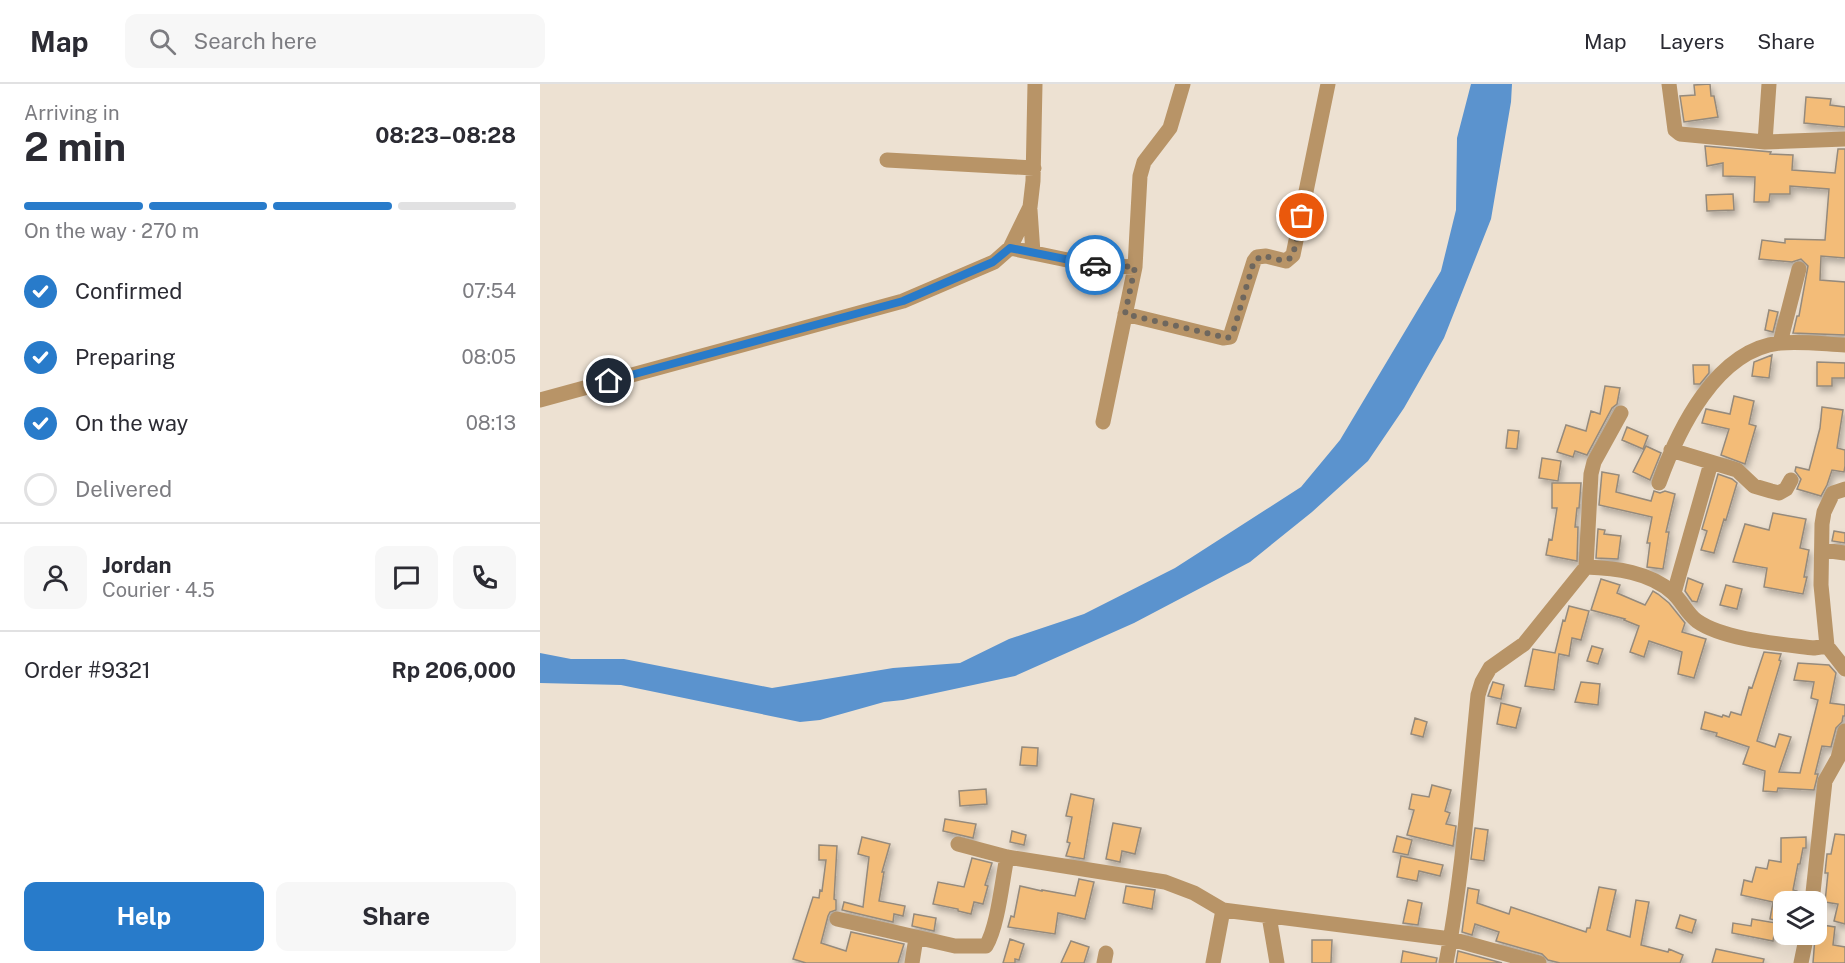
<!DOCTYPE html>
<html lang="en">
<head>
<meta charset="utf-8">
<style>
	:root { --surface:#fff; --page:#f7f7f7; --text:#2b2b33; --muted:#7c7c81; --line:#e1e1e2; --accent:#287bca }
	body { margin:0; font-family:"Public Sans",sans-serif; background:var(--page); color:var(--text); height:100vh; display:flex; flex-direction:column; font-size:22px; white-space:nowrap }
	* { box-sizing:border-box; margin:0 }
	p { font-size:20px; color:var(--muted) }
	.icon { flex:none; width:33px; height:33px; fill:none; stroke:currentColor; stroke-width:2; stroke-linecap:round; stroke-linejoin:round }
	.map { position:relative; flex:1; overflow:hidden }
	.sheet { display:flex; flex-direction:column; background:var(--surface); width:540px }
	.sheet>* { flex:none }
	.controls { position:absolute; left:1233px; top:807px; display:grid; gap:12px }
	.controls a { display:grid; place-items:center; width:54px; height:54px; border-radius:12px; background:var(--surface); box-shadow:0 6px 24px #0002; font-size:30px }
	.pin { position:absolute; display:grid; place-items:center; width:51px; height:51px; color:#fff; margin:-26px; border:3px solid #fff; border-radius:50%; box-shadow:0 2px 6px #0007 }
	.courier { position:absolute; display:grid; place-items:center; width:60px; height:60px; margin:-30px; border:4px solid #287bca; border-radius:50%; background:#fff; color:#222; box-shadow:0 2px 8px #0007 }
	.overview em { font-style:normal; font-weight:700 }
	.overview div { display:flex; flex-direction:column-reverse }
	.overview { display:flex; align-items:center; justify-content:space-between; height:102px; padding:0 24px }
	h1 { font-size:39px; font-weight:700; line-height:45px }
	.bar { display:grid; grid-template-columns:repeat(4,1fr); gap:9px 6px; align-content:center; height:72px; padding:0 24px }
	.bar i { height:8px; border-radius:4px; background:var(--line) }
	.bar .on { background:var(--accent) }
	.bar p { grid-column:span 4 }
	.line { display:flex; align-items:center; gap:15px; padding:0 24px; border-top:2px solid var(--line) }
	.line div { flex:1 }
	.round { display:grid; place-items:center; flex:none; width:63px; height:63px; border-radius:12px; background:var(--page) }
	ol { padding:0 24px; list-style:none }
	li { display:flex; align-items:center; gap:18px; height:66px }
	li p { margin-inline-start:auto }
	li .icon { padding:6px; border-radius:50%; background:var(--accent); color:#fff; stroke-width:4 }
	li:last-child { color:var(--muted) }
	li i { width:33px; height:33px; border:3px solid var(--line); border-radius:50% }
	.action { display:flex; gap:12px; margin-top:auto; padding:12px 24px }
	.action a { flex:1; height:69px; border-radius:12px; background:var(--accent); color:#fff; font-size:24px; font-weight:700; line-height:69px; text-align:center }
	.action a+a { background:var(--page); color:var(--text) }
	header { display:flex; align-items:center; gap:36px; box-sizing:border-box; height:84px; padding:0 30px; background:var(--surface); border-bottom:2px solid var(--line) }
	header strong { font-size:28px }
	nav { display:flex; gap:33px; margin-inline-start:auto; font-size:21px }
	.search { width:420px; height:54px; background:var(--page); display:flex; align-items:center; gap:15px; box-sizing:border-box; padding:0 21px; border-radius:12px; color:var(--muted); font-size:22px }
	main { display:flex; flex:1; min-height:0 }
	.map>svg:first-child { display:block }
</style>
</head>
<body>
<header>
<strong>Map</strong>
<div class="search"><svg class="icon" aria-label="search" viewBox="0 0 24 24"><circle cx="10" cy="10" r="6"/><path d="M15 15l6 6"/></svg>Search here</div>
<nav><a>Map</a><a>Layers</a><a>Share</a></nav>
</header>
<main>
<section class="sheet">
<div class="overview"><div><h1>2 min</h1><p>Arriving in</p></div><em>08:23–08:28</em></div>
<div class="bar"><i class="on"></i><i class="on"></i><i class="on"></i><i></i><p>On the way · 270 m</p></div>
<ol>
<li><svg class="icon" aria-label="check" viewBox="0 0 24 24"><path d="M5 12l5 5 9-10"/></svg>Confirmed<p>07:54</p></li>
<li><svg class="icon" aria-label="check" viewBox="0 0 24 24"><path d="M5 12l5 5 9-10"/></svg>Preparing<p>08:05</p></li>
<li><svg class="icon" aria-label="check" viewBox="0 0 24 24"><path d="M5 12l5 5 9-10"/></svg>On the way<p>08:13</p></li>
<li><i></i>Delivered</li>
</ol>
<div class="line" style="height:108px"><a class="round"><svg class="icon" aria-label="person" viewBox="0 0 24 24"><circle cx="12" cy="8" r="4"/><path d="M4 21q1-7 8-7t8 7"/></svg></a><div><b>Jordan</b><p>Courier · 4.5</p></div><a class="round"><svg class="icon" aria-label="chat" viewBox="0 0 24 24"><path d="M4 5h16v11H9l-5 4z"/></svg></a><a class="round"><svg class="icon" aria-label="phone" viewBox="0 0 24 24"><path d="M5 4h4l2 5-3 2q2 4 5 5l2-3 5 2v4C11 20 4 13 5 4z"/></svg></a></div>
<div class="line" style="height:78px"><div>Order #9321</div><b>Rp 206,000</b></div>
<div class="action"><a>Help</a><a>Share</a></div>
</section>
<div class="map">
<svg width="1305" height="879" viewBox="0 0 1305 879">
	<defs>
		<filter id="shadow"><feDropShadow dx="2.5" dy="4.5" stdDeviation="3" flood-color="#0004"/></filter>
	</defs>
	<rect width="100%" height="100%" fill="#ede1d2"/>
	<path fill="#5b93ce" d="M 931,0 L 972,0 L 971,18 L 951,135 L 904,254 L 864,324 L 828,377 L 772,428 L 710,478 L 594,539 L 475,592 L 363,616 L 344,618 L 280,636 L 260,638 L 81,601 L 0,599 L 0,569 L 31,575 L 84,575 L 232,604 L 353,584 L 420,579 L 469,555 L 544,530 L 635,484 L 761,403 L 800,356 L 901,187 L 916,126 L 917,54 Z"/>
	<path fill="#f3bc78" stroke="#958a7c" stroke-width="1.5" filter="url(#shadow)" d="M 1170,0 L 1171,12 L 1174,12 L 1178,33 L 1144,38 L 1140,12 L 1155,11 L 1154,1 Z
		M 1266,13 L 1291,15 L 1290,21 L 1305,23 L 1305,43 L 1264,39 Z
		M 1165,62 L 1231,68 L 1230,70 L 1253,71 L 1252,86 L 1295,89 L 1298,65 L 1305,65 L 1305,174 L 1281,172 L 1280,196 L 1305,198 L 1305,251 L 1253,249 L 1257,232 L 1259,232 L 1268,182 L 1261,175 L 1252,178 L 1219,175 L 1222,156 L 1245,159 L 1245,155 L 1285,156 L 1289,105 L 1250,102 L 1250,110 L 1230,110 L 1229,118 L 1214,118 L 1215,93 L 1183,92 L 1183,79 L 1167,82 Z
		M 1193,110 L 1194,126 L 1167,127 L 1166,111 Z
		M 1229,226 L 1238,228 L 1233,248 L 1225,246 Z
		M 1232,271 L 1229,294 L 1212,292 L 1214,278 Z
		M 1277,278 L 1305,279 L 1305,294 L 1292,294 L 1292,302 L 1277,302 Z
		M 1153,281 L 1169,281 L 1169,289 L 1160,300 L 1154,300 Z
		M 1065,302 L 1080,304 L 1077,320 L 1072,324 L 1047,371 L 1035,367 L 1033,373 L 1017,368 L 1026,341 L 1046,347 L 1051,327 L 1060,330 Z
		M 1194,312 L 1214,317 L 1209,340 L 1216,342 L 1205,380 L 1181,371 L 1189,345 L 1162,339 L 1166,325 L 1190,330 Z
		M 1282,323 L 1303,326 L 1297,364 L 1305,366 L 1305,382 L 1304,388 L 1292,386 L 1287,401 L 1281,412 L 1257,405 L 1261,395 L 1255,387 L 1256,383 L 1269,386 L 1280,344 Z
		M 1087,343 L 1108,352 L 1103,365 L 1082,356 Z
		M 968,346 L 979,347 L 977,365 L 966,364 Z
		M 1106,362 L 1121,369 L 1110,396 L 1093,388 Z
		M 1002,374 L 1021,377 L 1018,397 L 999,394 Z
		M 1062,388 L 1079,391 L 1076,408 L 1111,417 L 1114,407 L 1120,409 L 1125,407 L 1135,410 L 1126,448 L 1129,448 L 1123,485 L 1107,483 L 1110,459 L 1107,459 L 1112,433 L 1059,421 Z
		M 1178,390 L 1192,395 L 1197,399 L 1186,436 L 1184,435 L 1174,469 L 1161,466 L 1167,447 L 1162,445 Z
		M 1012,399 L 1041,399 L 1039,424 L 1037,424 L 1035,443 L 1038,443 L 1037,477 L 1006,471 L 1009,455 L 1012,456 L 1017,424 L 1012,424 Z
		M 1233,429 L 1266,435 L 1260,464 L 1269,466 L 1264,493 L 1267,493 L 1263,510 L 1224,503 L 1227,484 L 1193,478 L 1205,440 L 1229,446 Z
		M 1058,445 L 1065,446 L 1064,450 L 1081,452 L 1078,475 L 1056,474 Z
		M 1294,447 L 1305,449 L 1305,459 L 1292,457 Z
		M 1148,494 L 1163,500 L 1157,518 L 1152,517 L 1145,507 Z
		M 1061,495 L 1080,501 L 1077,509 L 1105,521 L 1113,507 L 1118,510 L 1129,519 L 1145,539 L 1142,548 L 1166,555 L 1154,594 L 1138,590 L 1142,568 L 1109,557 L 1104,573 L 1090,568 L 1099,542 L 1084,536 L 1085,535 L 1051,526 Z
		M 1186,501 L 1202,505 L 1197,525 L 1180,521 Z
		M 1029,522 L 1049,527 L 1041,556 L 1032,554 L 1029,572 L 1019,570 L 1014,606 L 985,602 L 993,565 L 1015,569 L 1023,536 L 1025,537 Z
		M 1052,562 L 1063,565 L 1058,580 L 1047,577 Z
		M 1224,568 L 1241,570 L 1239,576 L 1241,577 L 1217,657 L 1235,663 L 1239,650 L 1251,653 L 1239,688 L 1260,689 L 1278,616 L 1271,614 L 1274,598 L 1254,596 L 1258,579 L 1289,581 L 1296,589 L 1290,619 L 1305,621 L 1305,632 L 1303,632 L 1302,638 L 1296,644 L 1291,663 L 1282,662 L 1275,690 L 1278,690 L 1274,706 L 1238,704 L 1237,708 L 1223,707 L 1225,687 L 1203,680 L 1209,663 L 1176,652 L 1177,649 L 1161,645 L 1165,628 L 1182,633 L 1183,631 L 1189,633 L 1191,628 L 1201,631 L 1209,603 L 1212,604 Z
		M 953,598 L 964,601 L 961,615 L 948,612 Z
		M 1041,598 L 1060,600 L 1058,621 L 1035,618 Z
		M 961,619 L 981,624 L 976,644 L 957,640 Z
		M 875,634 L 887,638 L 883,653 L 871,650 Z
		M 482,663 L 498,664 L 497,682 L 480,681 Z
		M 892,701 L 911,706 L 905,727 L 910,729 L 906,740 L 916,742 L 913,762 L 867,751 L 874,726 L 869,725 L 872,710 L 889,713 Z
		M 446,705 L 447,720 L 420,722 L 419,707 Z
		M 531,710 L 554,715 L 544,775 L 526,772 L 530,759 L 527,758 L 532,733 L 526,732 Z
		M 405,735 L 436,740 L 433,754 L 403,747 Z
		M 573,739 L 601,744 L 595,770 L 582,767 L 580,778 L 566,775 Z
		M 935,744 L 948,746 L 944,777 L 931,775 Z
		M 472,747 L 486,751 L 484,761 L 470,758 Z
		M 1295,750 L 1305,751 L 1305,840 L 1294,837 L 1298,820 L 1285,818 L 1288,789 L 1285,789 L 1287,770 L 1291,770 Z
		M 857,752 L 872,756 L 868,771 L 853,768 Z
		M 322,753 L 350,760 L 342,788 L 344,788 L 339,817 L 365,822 L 363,832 L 354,830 L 353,838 L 302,826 L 304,818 L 323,823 L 329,773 L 318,770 Z
		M 1266,753 L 1266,764 L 1263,764 L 1260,780 L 1258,780 L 1253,806 L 1257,807 L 1255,818 L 1244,818 L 1244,838 L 1230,835 L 1233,818 L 1201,811 L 1204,796 L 1212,798 L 1216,783 L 1227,785 L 1229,776 L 1241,778 L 1241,754 Z
		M 279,761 L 297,762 L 294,815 L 296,816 L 296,826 L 290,828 L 288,832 L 281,859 L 306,867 L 311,848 L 364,860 L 358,879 L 266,879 L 253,875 L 273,813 L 279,814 L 280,806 L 282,807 L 286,776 L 279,776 Z
		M 861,772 L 903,781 L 900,792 L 879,787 L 877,797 L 857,793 Z
		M 432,774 L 452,779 L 445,801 L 448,802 L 443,820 L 434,818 L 431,830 L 418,827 L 418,825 L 393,820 L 398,798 L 424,803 Z
		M 539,795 L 554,798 L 545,835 L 518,829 L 515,850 L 468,843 L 471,832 L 474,833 L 480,802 L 502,807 L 502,806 L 535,812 Z
		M 586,802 L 615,806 L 612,825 L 583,819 Z
		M 1059,803 L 1076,806 L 1067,846 L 1090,853 L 1096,816 L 1109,818 L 1101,861 L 1128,868 L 1129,865 L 1143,871 L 1140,879 L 1020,879 L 1008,876 L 1002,870 L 956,857 L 959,848 L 935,840 L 932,851 L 922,848 L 928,804 L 939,806 L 937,819 L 969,830 L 971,823 L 1046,848 L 1047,844 L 1050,844 Z
		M 868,816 L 882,819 L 878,841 L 863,839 Z
		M 374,830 L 396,834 L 394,847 L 372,842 Z
		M 1140,831 L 1156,836 L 1152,849 L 1136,844 Z
		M 1212,835 L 1236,839 L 1233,857 L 1192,849 L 1193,839 L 1211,842 Z
		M 1276,840 L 1295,843 L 1293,861 L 1305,863 L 1305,879 L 1273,879 Z
		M 470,855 L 484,860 L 479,876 L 475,875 L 475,879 L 463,879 Z
		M 772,856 L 792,856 L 791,879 L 772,879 Z
		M 531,857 L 549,863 L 544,879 L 521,879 Z
		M 1176,865 L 1224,875 L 1223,879 L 1172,879 Z
		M 863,867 L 897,874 L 896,879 L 861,879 Z
		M 918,867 L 962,879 L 916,879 Z"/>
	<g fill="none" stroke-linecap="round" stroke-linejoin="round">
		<path stroke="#b89467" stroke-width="15" d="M 1129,0 L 1135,46 L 1140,50 L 1225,58 L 1305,55
			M 1225,58 L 1229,0
			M 347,76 L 494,84
			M 490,126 L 493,169
			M 470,164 L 551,181 L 595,183
			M 585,230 L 683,254 L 690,253 L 714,177 L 717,173 L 726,172 L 746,177 L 753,171 L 788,0
			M 1240,259 L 1259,185
			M 0,316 L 363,217 L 454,178 L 470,164 L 490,123 L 493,97 L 495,0
			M 563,338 L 595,183 L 600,92 L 604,78 L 630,44 L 643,0
			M 1131,366 L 1197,386 L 1214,402 L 1231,407 L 1239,409 L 1246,405 L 1251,396
			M 1119,399 C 1138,346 1176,266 1240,259 C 1261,257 1284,260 1305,261
			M 1305,405 L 1293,409 L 1284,428 L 1282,440 L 1281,501 L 1287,562 L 1305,585
			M 1283,466 L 1305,469
			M 1046,483 C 1075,484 1110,488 1133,509 C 1142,517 1147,530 1157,537 C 1184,556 1241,560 1274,564 L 1287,562
			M 1134,509 L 1171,379
			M 418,760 L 467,773 L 625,798 L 654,809 L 683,826 L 911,855 L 999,879
			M 1272,818 L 1285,697 L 1298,674 L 1305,647
			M 729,832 L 737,879
			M 297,835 L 415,862 L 446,862 C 458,842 462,797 467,773
			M 372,879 L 376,854
			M 564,879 L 566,869
			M 673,879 L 683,826
			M 906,879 C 923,791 929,700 938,611 L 942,598 L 950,584 L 984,560 L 1046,483 L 1051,390 L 1054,378 L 1081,329
			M 1261,879 L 1267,850"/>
	</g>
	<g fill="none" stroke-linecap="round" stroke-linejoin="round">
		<path stroke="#6e675e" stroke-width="6" stroke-dasharray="0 10.8" d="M 555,181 L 595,183 L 585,230 L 688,254 L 694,245 L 714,177 L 722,172 C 732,172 746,182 753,171 L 762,132"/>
		<path stroke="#287bca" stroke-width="8" d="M 69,297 L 363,217 L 453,178 L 470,164 L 555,181"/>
	</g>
</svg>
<div class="controls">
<a><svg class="icon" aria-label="layers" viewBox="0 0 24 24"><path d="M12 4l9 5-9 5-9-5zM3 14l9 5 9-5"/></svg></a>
</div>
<div class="pin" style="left:762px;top:132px;background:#ea580c"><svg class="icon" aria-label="bag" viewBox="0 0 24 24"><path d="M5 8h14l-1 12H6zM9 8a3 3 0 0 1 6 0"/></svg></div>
<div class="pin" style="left:69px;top:297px;background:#1f2937"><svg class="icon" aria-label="home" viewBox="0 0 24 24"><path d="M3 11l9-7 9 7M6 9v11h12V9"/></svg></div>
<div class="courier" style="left:555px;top:181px"><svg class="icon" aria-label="car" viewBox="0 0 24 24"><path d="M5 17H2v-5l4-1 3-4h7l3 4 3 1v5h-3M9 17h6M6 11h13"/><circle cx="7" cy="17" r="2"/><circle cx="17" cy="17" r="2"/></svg></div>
</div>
</main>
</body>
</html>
